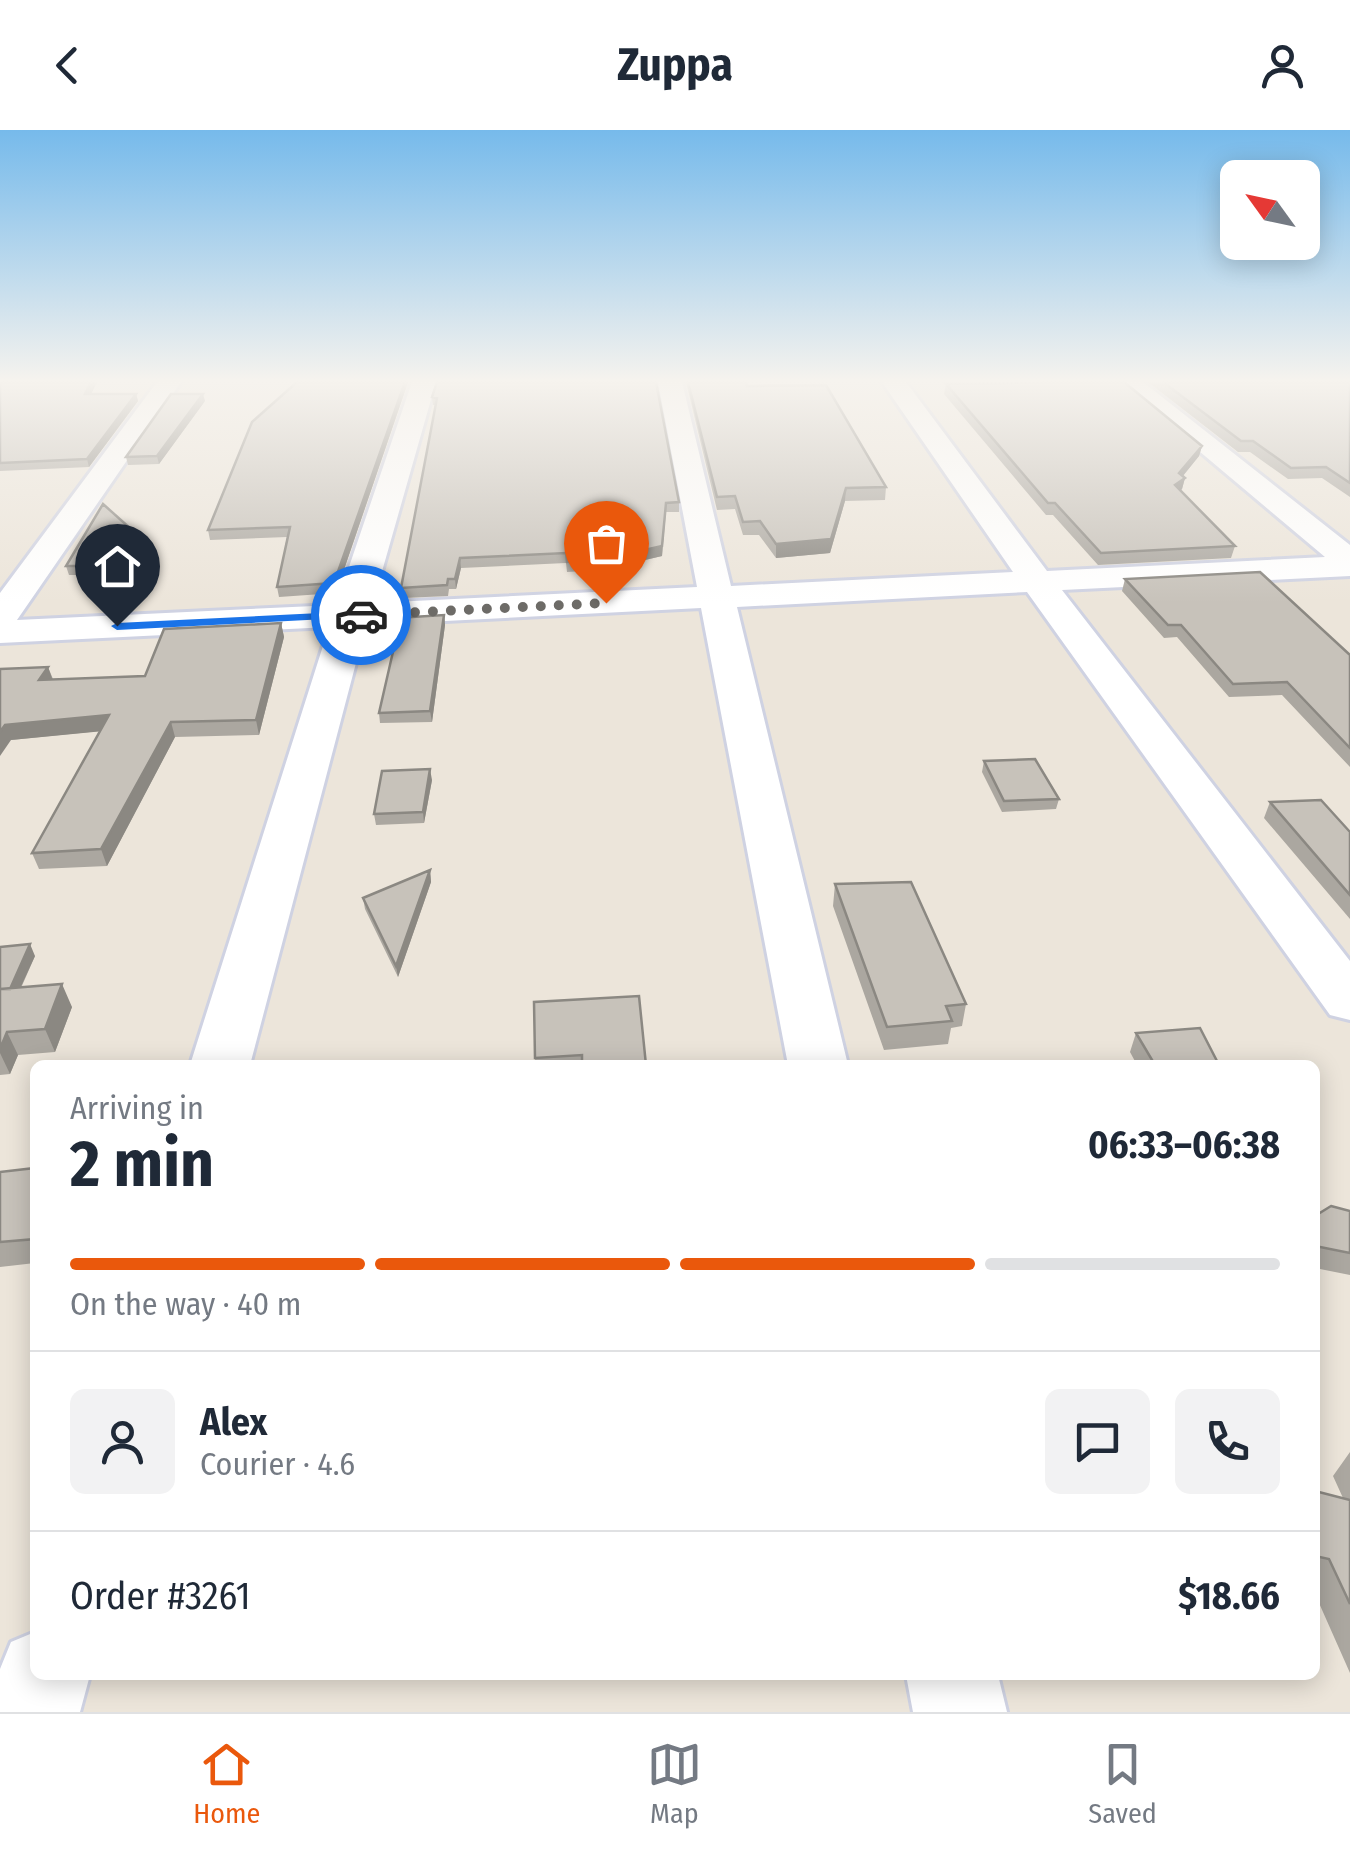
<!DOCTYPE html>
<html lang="en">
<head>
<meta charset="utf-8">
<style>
	:root { --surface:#fff; --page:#f2f2f3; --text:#1f2937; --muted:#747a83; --line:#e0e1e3; --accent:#ea580c }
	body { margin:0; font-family:"Fira Sans Condensed",sans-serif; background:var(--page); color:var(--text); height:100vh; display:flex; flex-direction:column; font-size:38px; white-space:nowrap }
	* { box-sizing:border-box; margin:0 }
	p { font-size:32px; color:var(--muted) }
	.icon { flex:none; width:55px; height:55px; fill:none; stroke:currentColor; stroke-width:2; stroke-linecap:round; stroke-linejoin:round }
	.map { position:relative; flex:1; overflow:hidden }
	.details { position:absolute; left:30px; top:930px; width:1290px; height:620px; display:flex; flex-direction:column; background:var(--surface); border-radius:15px; box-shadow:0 5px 25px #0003 }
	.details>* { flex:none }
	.needle { width:65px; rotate:303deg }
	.tools { position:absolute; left:1220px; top:30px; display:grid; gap:20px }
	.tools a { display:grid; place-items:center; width:100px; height:100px; border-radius:15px; background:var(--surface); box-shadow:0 5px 25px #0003; font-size:50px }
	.pin { position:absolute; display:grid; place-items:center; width:85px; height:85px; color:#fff; margin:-102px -42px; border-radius:50% 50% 50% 0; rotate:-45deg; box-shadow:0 0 10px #0007 }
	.pin .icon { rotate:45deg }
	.courier { position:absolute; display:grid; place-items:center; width:100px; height:100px; margin:-50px; border:8px solid #1a73e8; border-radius:50%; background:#fff; color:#222; box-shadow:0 2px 12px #0007 }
	.summary em { font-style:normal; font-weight:700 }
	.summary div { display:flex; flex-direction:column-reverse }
	.summary { display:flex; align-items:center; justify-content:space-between; height:170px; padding:0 40px }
	h1 { font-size:65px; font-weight:700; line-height:75px }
	.bar { display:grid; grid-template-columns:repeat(4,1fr); gap:15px 10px; align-content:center; height:120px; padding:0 40px }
	.bar i { height:12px; border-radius:8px; background:var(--line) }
	.bar .on { background:var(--accent) }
	.bar p { grid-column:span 4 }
	.line { display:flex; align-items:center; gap:25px; padding:0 40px; border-top:2px solid var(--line) }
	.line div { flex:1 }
	.round { display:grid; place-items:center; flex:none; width:105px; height:105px; border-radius:15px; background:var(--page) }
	header { display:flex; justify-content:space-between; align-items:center; height:130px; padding:0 40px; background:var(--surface); font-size:45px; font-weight:700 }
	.tabs { display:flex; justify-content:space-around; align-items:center; height:140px; border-top:2px solid var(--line); background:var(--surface); font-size:28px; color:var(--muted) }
	.tabs a { display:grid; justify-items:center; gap:5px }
	.tabs .on { color:var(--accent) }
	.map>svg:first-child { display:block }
</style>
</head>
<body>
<header><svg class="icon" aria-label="back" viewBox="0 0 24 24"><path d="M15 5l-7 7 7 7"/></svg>Zuppa<svg class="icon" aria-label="person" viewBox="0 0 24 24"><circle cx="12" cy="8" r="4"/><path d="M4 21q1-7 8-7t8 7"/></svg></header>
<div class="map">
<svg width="1350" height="1582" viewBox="0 0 1350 1582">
	<rect width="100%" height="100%" fill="#ece5da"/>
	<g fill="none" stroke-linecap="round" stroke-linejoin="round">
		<defs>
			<path id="street" d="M 157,252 L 181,252 L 17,490 L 336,475 L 412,252 L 436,252 L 373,473 L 697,457 L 658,252 L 682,252 L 731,456 L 1013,442 L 882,252 L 906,252 L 1047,441 L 1325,427 L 1117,252 L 1143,252 L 1350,415 L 1350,446 L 1062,460 L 1350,831 L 1350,890 L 1330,885 L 1027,462 L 737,477 L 848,935 L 788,935 L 701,478 L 366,495 L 250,935 L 190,935 L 329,497 L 0,513 L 0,463 Z
				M 35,1502 L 35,1545 L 90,1545 L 80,1582 L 0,1582 L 0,1539 L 11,1512 Z
				M 906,1545 L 998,1545 L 1007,1582 L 913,1582 Z"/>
		</defs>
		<use href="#street" stroke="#cfd2e2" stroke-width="6"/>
		<use href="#street" fill="#fff" fill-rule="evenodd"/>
	</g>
	<path fill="#aba7a0" d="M 0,252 L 97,252 L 91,264 L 136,264 L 138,271 L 89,337 L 0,341 Z
		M 297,252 L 408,252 L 336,463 L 279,467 L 277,457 L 287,407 L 210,410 L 208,400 Z
		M 686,252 L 746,252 L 747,256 L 886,357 L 885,370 L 845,371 L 830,423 L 776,428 L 759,405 L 743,405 L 735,379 L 717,380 Z
		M 1148,252 L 1350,252 L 1350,367 L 1322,348 L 1288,349 L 1250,322 L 1238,322 Z
		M 946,254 L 1202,316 L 1199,326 L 1183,346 L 1185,348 L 1182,359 L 1180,361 L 1235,416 L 1231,428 L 1098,435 L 1053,385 L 1046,385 L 944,264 Z
		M 432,267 L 679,372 L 679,382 L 666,382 L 662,426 L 602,440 L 567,442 L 566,433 L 461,438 L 456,459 L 449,459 L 448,466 L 403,468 L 401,458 L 436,275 L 433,275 Z
		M 205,271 L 159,334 L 128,335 L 126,327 Z
		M 141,408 L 144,416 L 123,445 L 69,445 L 66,436 Z
		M 1125,449 L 1350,525 L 1350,637 L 1282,565 L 1229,567 L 1177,507 L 1164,508 L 1122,461 Z
		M 444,485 L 445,495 L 432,592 L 380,593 L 379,583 L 393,523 L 391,514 Z
		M 281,493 L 284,507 L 259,605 L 175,607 L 107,736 L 39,739 L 32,723 L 100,601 L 11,610 L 48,537 L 53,549 L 145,546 Z
		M 984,631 L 1059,669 L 1056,679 L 1002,682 L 982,642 Z
		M 432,650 L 424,693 L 376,695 L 374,684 Z
		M 1270,672 L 1350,702 L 1350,789 L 1264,688 Z
		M 430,740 L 431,752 L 398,847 L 365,779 L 363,768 Z
		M 835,754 L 966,874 L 962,896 L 951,898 L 948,914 L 884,920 L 833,776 Z
		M 0,817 L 35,826 L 21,858 L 72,877 L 55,922 L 18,925 L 10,944 L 0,945 Z
		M 534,872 L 646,935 L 535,935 Z
		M 1136,903 L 1219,935 L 1137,935 L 1130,922 Z
		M 35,1038 L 35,1133 L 0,1137 L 0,1042 Z
		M 1350,1081 L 1350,1145 L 1315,1138 L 1315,1086 Z
		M 1350,1322 L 1350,1543 L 1315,1464 L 1315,1361 L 1343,1368 L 1333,1346 Z"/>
	<path fill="#8b8882" d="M 91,252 L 97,252 L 87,272 L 85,264 Z
		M 405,252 L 408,252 L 336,463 L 334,453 Z
		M 136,264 L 138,271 L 89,337 L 87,329 Z
		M 203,264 L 205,271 L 159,334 L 157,326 Z
		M 1202,316 L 1199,326 L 1177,353 L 1185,348 L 1182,359 L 1172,367 L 1179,343 Z
		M 846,358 L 845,371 L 830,423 L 776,428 L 776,414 Z
		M 666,373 L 662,426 L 602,440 L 601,430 Z
		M 141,408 L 144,416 L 123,445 L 120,436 Z
		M 460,428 L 461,438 L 456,459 L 455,449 Z
		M 444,485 L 445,495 L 432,592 L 430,581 Z
		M 281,493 L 284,507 L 259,605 L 256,590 Z
		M 48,537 L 53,551 L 39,550 Z
		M 109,585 L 114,600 L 11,610 L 0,626 L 0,602 L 5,595 Z
		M 171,592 L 175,607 L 107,736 L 101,719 Z
		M 430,639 L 432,650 L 424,693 L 423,682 Z
		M 430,740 L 431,752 L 398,847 L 396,836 Z
		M 30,814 L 35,826 L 12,876 L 7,864 Z
		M 62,854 L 72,877 L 55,922 L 45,899 Z
		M 7,902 L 18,925 L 10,944 L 0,923 L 0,919 Z"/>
	<path fill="#c7c2ba" stroke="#8b8882" stroke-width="2.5" d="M 0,252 L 91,252 L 85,264 L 136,264 L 87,329 L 0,333 Z
		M 297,252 L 405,252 L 334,453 L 277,457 L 290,397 L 208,400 L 252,292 Z
		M 437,252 L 656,252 L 679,372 L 666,373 L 662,416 L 601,430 L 567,432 L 566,423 L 460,428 L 455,449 L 448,449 L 447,455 L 401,458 L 437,268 L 432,267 Z
		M 688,252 L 746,252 L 747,256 L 826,255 L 886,357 L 846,358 L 831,409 L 776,414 L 760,391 L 743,392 L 735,366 L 717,367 Z
		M 1069,252 L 1124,252 L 1202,316 L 1179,343 L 1185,348 L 1175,355 L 1235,416 L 1101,423 L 1055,373 L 1048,373 L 946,254 Z
		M 1163,252 L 1350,252 L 1350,353 L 1326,337 L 1291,338 L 1253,311 L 1241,311 Z
		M 171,264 L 203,264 L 157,326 L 126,327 Z
		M 103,374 L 141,408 L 120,436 L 66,436 Z
		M 1260,442 L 1350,525 L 1350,618 L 1287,552 L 1233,554 L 1181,495 L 1168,495 L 1125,449 Z
		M 444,485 L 430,581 L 379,583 L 395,513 L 391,514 L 396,488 Z
		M 281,493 L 256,590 L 171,592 L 101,719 L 32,723 L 109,585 L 5,595 L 0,602 L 0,539 L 48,537 L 39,550 L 145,546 L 164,499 Z
		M 1035,629 L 1059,669 L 1004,671 L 984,631 Z
		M 430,639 L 423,682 L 374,684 L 382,641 Z
		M 1321,670 L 1350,702 L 1350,765 L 1270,672 Z
		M 430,740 L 396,836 L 363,768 Z
		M 911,752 L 966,874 L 946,876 L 952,891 L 887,897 L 835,754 Z
		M 30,814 L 10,859 L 0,859 L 0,817 Z
		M 62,854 L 45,899 L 7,902 L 0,919 L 0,859 Z
		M 639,866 L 646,935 L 582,935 L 582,925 L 535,928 L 534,872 Z
		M 1200,898 L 1219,935 L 1155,935 L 1136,903 Z
		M 35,1038 L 35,1109 L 0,1112 L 0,1042 Z
		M 1331,1076 L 1350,1081 L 1350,1123 L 1315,1116 L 1315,1086 Z
		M 1315,1361 L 1350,1370 L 1350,1474 L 1329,1429 L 1315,1426 Z"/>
	<linearGradient id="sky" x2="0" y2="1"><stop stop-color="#76baeb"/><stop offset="0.53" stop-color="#f6f3ee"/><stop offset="1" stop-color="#f6f3ee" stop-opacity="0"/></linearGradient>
	<rect width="1350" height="473" fill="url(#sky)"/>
	<path fill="#1a73e8" d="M 361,481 L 365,487 L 117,500 L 111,496 L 117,493 Z"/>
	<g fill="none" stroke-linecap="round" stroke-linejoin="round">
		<path stroke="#6d6b67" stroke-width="10" stroke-dasharray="0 18" d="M 361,485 L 606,473"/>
	</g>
</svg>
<div class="tools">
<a><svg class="needle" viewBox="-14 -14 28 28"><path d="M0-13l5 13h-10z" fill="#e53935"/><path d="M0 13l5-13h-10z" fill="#747a83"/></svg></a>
</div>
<div class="pin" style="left:606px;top:473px;background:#ea580c"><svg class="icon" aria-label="bag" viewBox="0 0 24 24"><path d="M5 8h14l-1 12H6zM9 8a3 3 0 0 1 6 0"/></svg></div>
<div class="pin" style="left:117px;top:496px;background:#1f2937"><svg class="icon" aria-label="home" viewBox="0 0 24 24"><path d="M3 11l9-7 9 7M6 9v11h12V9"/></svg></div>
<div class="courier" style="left:361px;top:485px"><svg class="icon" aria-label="car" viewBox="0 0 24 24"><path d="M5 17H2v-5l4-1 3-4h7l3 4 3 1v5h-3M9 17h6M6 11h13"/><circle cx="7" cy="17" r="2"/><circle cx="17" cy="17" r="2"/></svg></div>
<section class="details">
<div class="summary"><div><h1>2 min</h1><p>Arriving in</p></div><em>06:33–06:38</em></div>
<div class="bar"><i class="on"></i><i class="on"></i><i class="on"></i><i></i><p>On the way · 40 m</p></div>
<div class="line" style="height:180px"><a class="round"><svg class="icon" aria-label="person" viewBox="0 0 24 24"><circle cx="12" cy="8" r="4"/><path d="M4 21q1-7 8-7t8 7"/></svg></a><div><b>Alex</b><p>Courier · 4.6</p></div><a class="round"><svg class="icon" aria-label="chat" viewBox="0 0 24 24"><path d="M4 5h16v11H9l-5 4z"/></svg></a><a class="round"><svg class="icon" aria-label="phone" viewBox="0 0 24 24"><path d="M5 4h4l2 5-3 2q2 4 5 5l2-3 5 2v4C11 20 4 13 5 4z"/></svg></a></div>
<div class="line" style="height:130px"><div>Order #3261</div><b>$18.66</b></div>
</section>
</div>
<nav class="tabs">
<a class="on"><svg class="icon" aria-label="home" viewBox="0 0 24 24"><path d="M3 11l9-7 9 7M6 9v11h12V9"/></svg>Home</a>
<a><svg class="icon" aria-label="map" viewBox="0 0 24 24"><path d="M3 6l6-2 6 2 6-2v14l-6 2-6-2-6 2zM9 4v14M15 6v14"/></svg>Map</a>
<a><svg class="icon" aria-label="saved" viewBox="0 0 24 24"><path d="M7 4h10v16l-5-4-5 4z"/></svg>Saved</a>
</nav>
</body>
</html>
